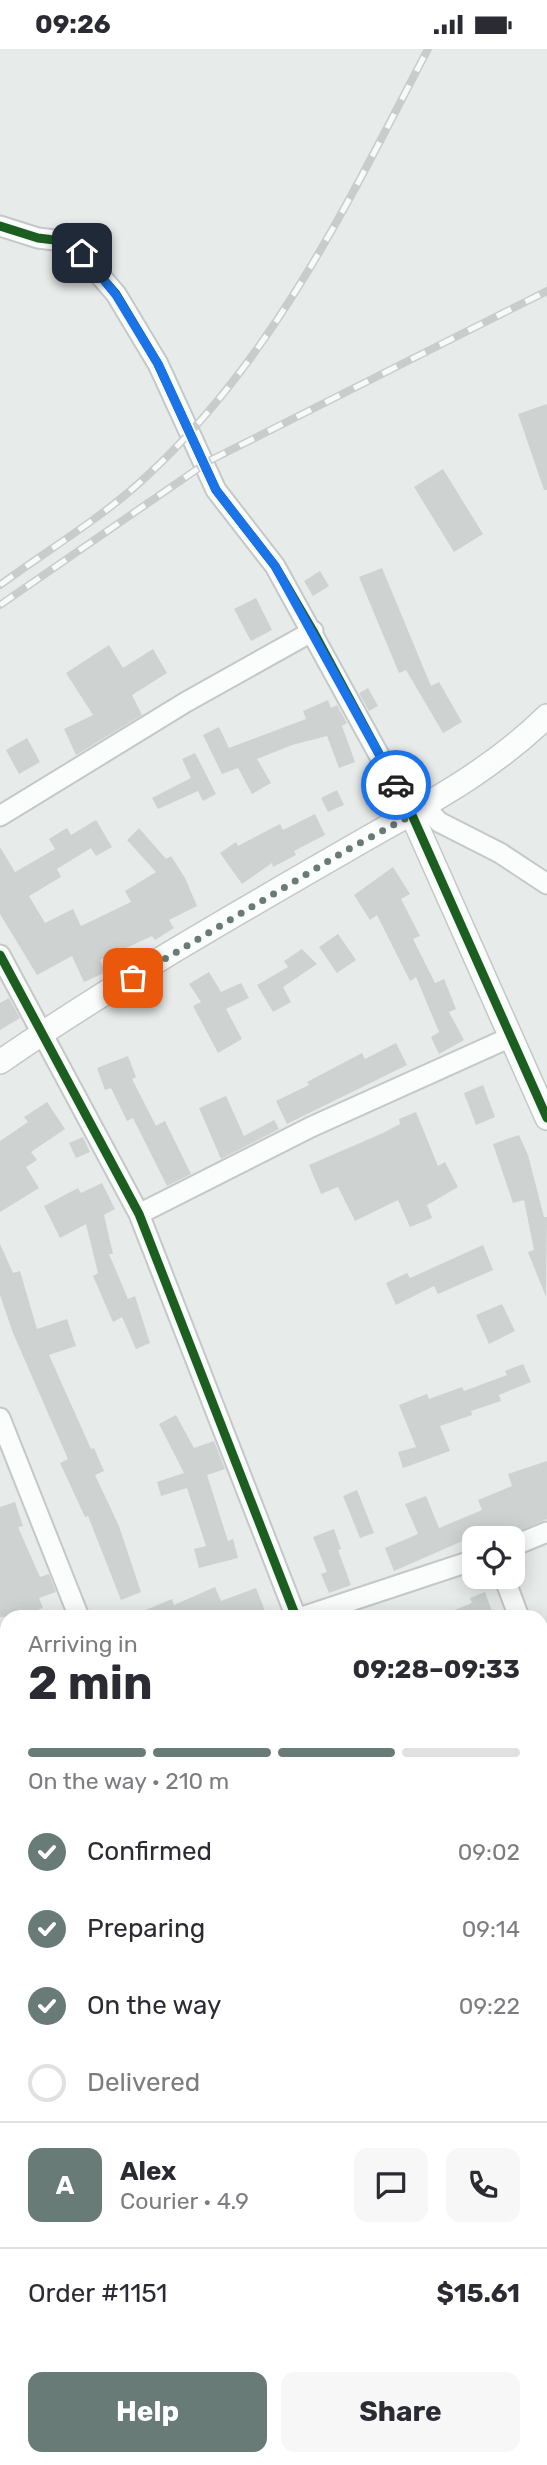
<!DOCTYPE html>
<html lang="en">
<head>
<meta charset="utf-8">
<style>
	:root { --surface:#fff; --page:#f7f7f7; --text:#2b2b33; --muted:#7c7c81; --line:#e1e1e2; --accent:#697b76 }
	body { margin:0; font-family:Rubik,sans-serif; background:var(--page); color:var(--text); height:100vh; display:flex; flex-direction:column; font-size:26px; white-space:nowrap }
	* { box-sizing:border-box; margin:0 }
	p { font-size:23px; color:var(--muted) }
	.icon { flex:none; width:38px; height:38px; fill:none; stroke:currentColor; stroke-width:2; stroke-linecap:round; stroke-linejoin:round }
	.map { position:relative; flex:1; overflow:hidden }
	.drawer { position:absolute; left:0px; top:1561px; width:548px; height:856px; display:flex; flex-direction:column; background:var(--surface); border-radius:21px 21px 0 0; box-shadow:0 4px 18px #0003 }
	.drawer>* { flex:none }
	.controls { position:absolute; left:462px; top:1477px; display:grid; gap:14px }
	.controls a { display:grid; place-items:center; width:63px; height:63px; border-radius:14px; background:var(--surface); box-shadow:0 4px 18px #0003; font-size:35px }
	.pin { position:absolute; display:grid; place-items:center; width:60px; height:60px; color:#fff; margin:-30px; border-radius:14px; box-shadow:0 4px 10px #0006 }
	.courier { position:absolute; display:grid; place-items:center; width:70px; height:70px; margin:-35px; border:5px solid #1a73e8; border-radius:50%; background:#fff; color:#222; box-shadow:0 2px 9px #0007 }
	.head em { font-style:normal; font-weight:700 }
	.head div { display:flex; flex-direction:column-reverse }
	.head { display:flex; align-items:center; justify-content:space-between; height:119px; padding:0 28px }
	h1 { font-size:46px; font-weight:700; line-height:52px }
	.bar { display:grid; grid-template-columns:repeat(4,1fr); gap:10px 7px; align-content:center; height:84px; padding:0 28px }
	.bar i { height:9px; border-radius:5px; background:var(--line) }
	.bar .current { background:var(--accent) }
	.bar p { grid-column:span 4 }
	.line { display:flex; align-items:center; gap:18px; padding:0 28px; border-top:2px solid var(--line) }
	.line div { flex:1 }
	.round { display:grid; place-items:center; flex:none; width:74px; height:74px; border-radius:14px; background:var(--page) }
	ol { padding:0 28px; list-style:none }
	li { display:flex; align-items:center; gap:21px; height:77px }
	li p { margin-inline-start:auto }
	li .icon { padding:7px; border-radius:50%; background:var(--accent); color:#fff; stroke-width:4 }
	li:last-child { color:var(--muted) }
	li i { width:38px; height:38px; border:4px solid var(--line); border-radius:50% }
	.primary-button { display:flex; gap:14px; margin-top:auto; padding:14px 28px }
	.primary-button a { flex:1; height:80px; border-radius:14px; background:var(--accent); color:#fff; font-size:28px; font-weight:700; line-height:80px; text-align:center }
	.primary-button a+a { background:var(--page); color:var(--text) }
	.status { display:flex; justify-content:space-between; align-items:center; height:49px; padding:0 35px; background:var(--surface); direction:ltr }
	.status svg { height:19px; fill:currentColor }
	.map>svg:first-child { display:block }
</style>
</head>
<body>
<div class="status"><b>09:26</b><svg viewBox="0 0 49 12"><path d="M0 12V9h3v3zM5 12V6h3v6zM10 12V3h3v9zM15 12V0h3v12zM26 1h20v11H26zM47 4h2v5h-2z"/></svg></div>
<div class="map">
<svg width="547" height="2416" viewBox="0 0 547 2416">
	<rect width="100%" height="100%" fill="#e7ebe9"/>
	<path fill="#ced3d1" d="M 547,355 L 547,441 L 544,441 L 518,365 Z
		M 443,420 L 483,485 L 454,503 L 414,438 Z
		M 382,519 L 431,637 L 439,633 L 462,673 L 443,684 L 406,621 L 399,624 L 359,528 Z
		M 320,522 L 329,537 L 313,547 L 304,532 Z
		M 256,549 L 272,581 L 251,592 L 234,560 Z
		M 109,596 L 123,619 L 153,600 L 167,624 L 132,646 L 142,666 L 76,706 L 64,680 L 93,666 L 66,624 Z
		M 368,639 L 378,657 L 369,662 L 359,644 Z
		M 328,651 L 331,659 L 337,656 L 347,674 L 342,677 L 355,713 L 339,719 L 327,687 L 292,696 L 257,710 L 271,734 L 252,745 L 238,719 L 222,725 L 203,686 L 219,678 L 229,699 L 306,670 L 303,662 Z
		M 27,689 L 40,713 L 19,725 L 6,701 Z
		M 195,704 L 216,745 L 203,752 L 198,742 L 158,760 L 152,749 L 191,729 L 182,710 Z
		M 337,741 L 344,756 L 328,763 L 321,749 Z
		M 315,765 L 325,786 L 294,802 L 296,806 L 273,818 L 272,814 L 242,835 L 220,804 L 236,793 L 238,797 L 280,775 L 283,781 Z
		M 96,771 L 112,798 L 96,807 L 91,799 L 57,820 L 61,828 L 29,847 L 45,874 L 73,860 L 81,877 L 131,853 L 125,842 L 156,823 L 127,791 L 139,779 L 166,810 L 171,807 L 185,829 L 197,857 L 169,871 L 174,879 L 155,891 L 152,887 L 100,911 L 106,923 L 84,933 L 72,907 L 37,926 L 0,865 L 0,798 L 15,823 L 55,800 L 49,790 L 67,779 L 71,786 Z
		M 393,818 L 410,845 L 401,850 L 420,887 L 413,890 L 435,934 L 444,930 L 456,960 L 449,963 L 464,991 L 439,1005 L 431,988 L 439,983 L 416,928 L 410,932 L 377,866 L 370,871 L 354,846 Z
		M 338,885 L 356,911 L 337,924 L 319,898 Z
		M 302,900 L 317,915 L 283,938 L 291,953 L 273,963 L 257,936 L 288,918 L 284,912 Z
		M 209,923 L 221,943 L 241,934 L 249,949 L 226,960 L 242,990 L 218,1004 L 193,957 L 201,953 L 189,935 Z
		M 9,949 L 20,969 L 0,981 L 0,954 Z
		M 396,994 L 407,1016 L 287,1075 L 276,1052 L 309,1036 L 307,1033 L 362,1004 L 365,1010 Z
		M 128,1007 L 136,1028 L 132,1030 L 156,1077 L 165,1072 L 191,1125 L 167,1137 L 133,1069 L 127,1072 L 111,1039 L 105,1041 L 97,1019 Z
		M 483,1036 L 495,1068 L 476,1076 L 464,1044 Z
		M 226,1047 L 244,1087 L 274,1071 L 279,1080 L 221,1110 L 199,1059 Z
		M 47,1053 L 65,1080 L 31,1103 L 37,1111 L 26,1118 L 39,1139 L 0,1163 L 0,1092 L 28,1073 L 24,1068 Z
		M 416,1063 L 438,1117 L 445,1113 L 458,1138 L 427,1156 L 432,1169 L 410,1178 L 398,1151 L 355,1172 L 338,1138 L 321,1145 L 309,1116 L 383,1084 L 400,1075 L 399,1070 Z
		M 519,1086 L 528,1106 L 544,1168 L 547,1168 L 546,1248 L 528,1203 L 534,1201 L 524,1151 L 513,1154 L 493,1095 Z
		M 83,1088 L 90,1103 L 76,1109 L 69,1094 Z
		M 102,1134 L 115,1160 L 104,1166 L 113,1205 L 109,1205 L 128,1250 L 135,1247 L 150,1294 L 136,1300 L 122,1268 L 113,1273 L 93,1227 L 98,1224 L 86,1175 L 60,1189 L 44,1157 L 78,1139 L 81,1144 Z
		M 0,1195 L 13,1224 L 20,1222 L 37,1280 L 67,1270 L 76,1297 L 49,1306 L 91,1400 L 94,1399 L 104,1422 L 95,1426 L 119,1477 L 141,1543 L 121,1551 L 88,1467 L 85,1468 L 60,1414 L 68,1410 L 13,1284 L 0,1246 Z
		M 483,1196 L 493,1221 L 438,1245 L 434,1237 L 396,1256 L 386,1234 L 407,1224 L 410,1229 Z
		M 502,1255 L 515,1282 L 489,1295 L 476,1266 Z
		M 523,1315 L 531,1333 L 499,1346 L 501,1352 L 471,1362 L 472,1366 L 440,1377 L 450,1402 L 403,1419 L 398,1403 L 416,1398 L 399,1356 L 427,1345 L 429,1350 L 462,1338 L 464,1342 L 507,1326 L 505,1322 Z
		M 176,1366 L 194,1399 L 214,1392 L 225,1420 L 207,1426 L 228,1492 L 233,1490 L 238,1509 L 199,1519 L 194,1500 L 206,1497 L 187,1439 L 161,1447 L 157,1433 L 184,1424 L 159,1375 Z
		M 547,1412 L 547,1470 L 504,1489 L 494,1489 L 490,1480 L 394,1522 L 385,1499 L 418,1485 L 405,1455 L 426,1447 L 439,1479 L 482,1461 L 478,1451 L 512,1437 L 508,1425 Z
		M 357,1441 L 374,1484 L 360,1489 L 343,1447 Z
		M 15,1453 L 23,1477 L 18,1478 L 40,1528 L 49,1525 L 56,1543 L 39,1549 L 43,1559 L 19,1568 L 0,1568 L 0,1458 Z
		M 334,1480 L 341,1500 L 338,1501 L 351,1536 L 329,1544 L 321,1525 L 327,1523 L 313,1488 Z
		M 215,1538 L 221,1552 L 256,1539 L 265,1562 L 250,1568 L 129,1568 L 172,1550 L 174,1556 Z
		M 485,1543 L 494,1568 L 437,1568 L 472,1554 L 470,1549 Z"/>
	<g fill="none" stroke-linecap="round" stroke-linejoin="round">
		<defs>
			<path id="minor" d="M 0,177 L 38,189 L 71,193 L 116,245 L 158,315 L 216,441 L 275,517 L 412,766
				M 425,758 L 439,773 L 500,804 L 547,835
				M 0,767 L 186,653 L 313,582
				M 0,906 L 139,1165 L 296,1568
				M 139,1165 L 311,1078 L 511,988
				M 0,1369 L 79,1568
				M 513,1497 L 547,1483
				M 504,1528 L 519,1568
				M 302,1568 L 474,1511
				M 541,1624 L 547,1640
				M 0,1697 L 7,1694
				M 541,1700 L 547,1698
				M 0,1902 L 7,1900
				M 541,1933 L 547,1931
				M 0,2008 L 7,2009
				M 541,2164 L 547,2162
				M 0,2340 L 7,2338
				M 209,2410 L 211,2416
				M 433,2410 L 435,2416"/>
			<path id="tertiary" d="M 412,766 L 547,1069
				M 0,1013 C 110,937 229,869 345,802 C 417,760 487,726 547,667"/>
		</defs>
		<use href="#minor" stroke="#c4c8c6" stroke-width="23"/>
		<use href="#tertiary" stroke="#c4c8c6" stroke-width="26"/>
		<use href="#minor" stroke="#fbfcfc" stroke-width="19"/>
		<use href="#tertiary" stroke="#fbfcfc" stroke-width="23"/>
		<defs>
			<path id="rail" d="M 0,536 C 49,500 105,467 149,425 C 276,306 349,151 428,0
				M 0,556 L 209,412 L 547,242"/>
		</defs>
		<use href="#rail" stroke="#c8ccca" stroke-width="8"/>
		<use href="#rail" stroke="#f6faf8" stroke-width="5" stroke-dasharray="16" stroke-linecap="butt"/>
		<defs>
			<path id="cycleway" d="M 0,177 L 38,189 L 71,193 L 116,245 L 158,315 L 216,441 L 275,517 L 313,582 L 412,766 L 547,1069
				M 0,906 L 139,1165 L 296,1568"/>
		</defs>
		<use href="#cycleway" stroke="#f6faf8" stroke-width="13"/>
		<use href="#cycleway" stroke="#1b5e20" stroke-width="9"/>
	</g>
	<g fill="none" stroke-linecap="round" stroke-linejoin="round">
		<path stroke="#697b76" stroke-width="7" stroke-dasharray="0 12.6" d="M 133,929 L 347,801 L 412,766 L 396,736"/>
		<path stroke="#1a73e8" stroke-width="9" d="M 82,204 L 116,246 L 158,315 L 216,441 L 275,517 L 396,736"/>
	</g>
</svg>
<div class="controls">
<a><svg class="icon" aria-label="locate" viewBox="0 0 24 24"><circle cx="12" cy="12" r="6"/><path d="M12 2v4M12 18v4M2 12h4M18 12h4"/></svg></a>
</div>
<div class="pin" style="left:133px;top:929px;background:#ea580c"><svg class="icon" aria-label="bag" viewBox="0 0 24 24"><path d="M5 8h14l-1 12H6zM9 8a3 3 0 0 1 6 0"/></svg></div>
<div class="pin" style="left:82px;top:204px;background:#1f2937"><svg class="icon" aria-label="home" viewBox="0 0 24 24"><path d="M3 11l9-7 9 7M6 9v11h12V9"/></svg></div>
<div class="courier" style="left:396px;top:736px"><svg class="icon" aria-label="car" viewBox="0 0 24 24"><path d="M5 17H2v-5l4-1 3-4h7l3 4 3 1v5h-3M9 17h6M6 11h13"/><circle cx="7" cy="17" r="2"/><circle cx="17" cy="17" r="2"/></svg></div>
<section class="drawer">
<div class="head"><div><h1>2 min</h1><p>Arriving in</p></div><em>09:28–09:33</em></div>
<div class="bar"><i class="current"></i><i class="current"></i><i class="current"></i><i></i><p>On the way · 210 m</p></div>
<ol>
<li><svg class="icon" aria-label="check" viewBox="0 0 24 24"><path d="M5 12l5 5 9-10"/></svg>Confirmed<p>09:02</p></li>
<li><svg class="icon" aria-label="check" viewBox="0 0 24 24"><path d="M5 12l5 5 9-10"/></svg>Preparing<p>09:14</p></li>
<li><svg class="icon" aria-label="check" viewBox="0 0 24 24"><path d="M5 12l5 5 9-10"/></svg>On the way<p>09:22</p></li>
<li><i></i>Delivered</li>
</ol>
<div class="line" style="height:126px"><b class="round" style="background:var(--accent);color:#fff">A</b><div><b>Alex</b><p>Courier · 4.9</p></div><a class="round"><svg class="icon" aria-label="chat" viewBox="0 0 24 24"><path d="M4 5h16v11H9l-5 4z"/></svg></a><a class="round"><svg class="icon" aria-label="phone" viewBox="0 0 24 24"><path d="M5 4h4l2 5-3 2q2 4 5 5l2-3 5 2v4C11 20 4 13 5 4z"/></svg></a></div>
<div class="line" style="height:91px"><div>Order #1151</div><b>$15.61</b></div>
<div class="primary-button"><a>Help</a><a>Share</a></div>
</section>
</div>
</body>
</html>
